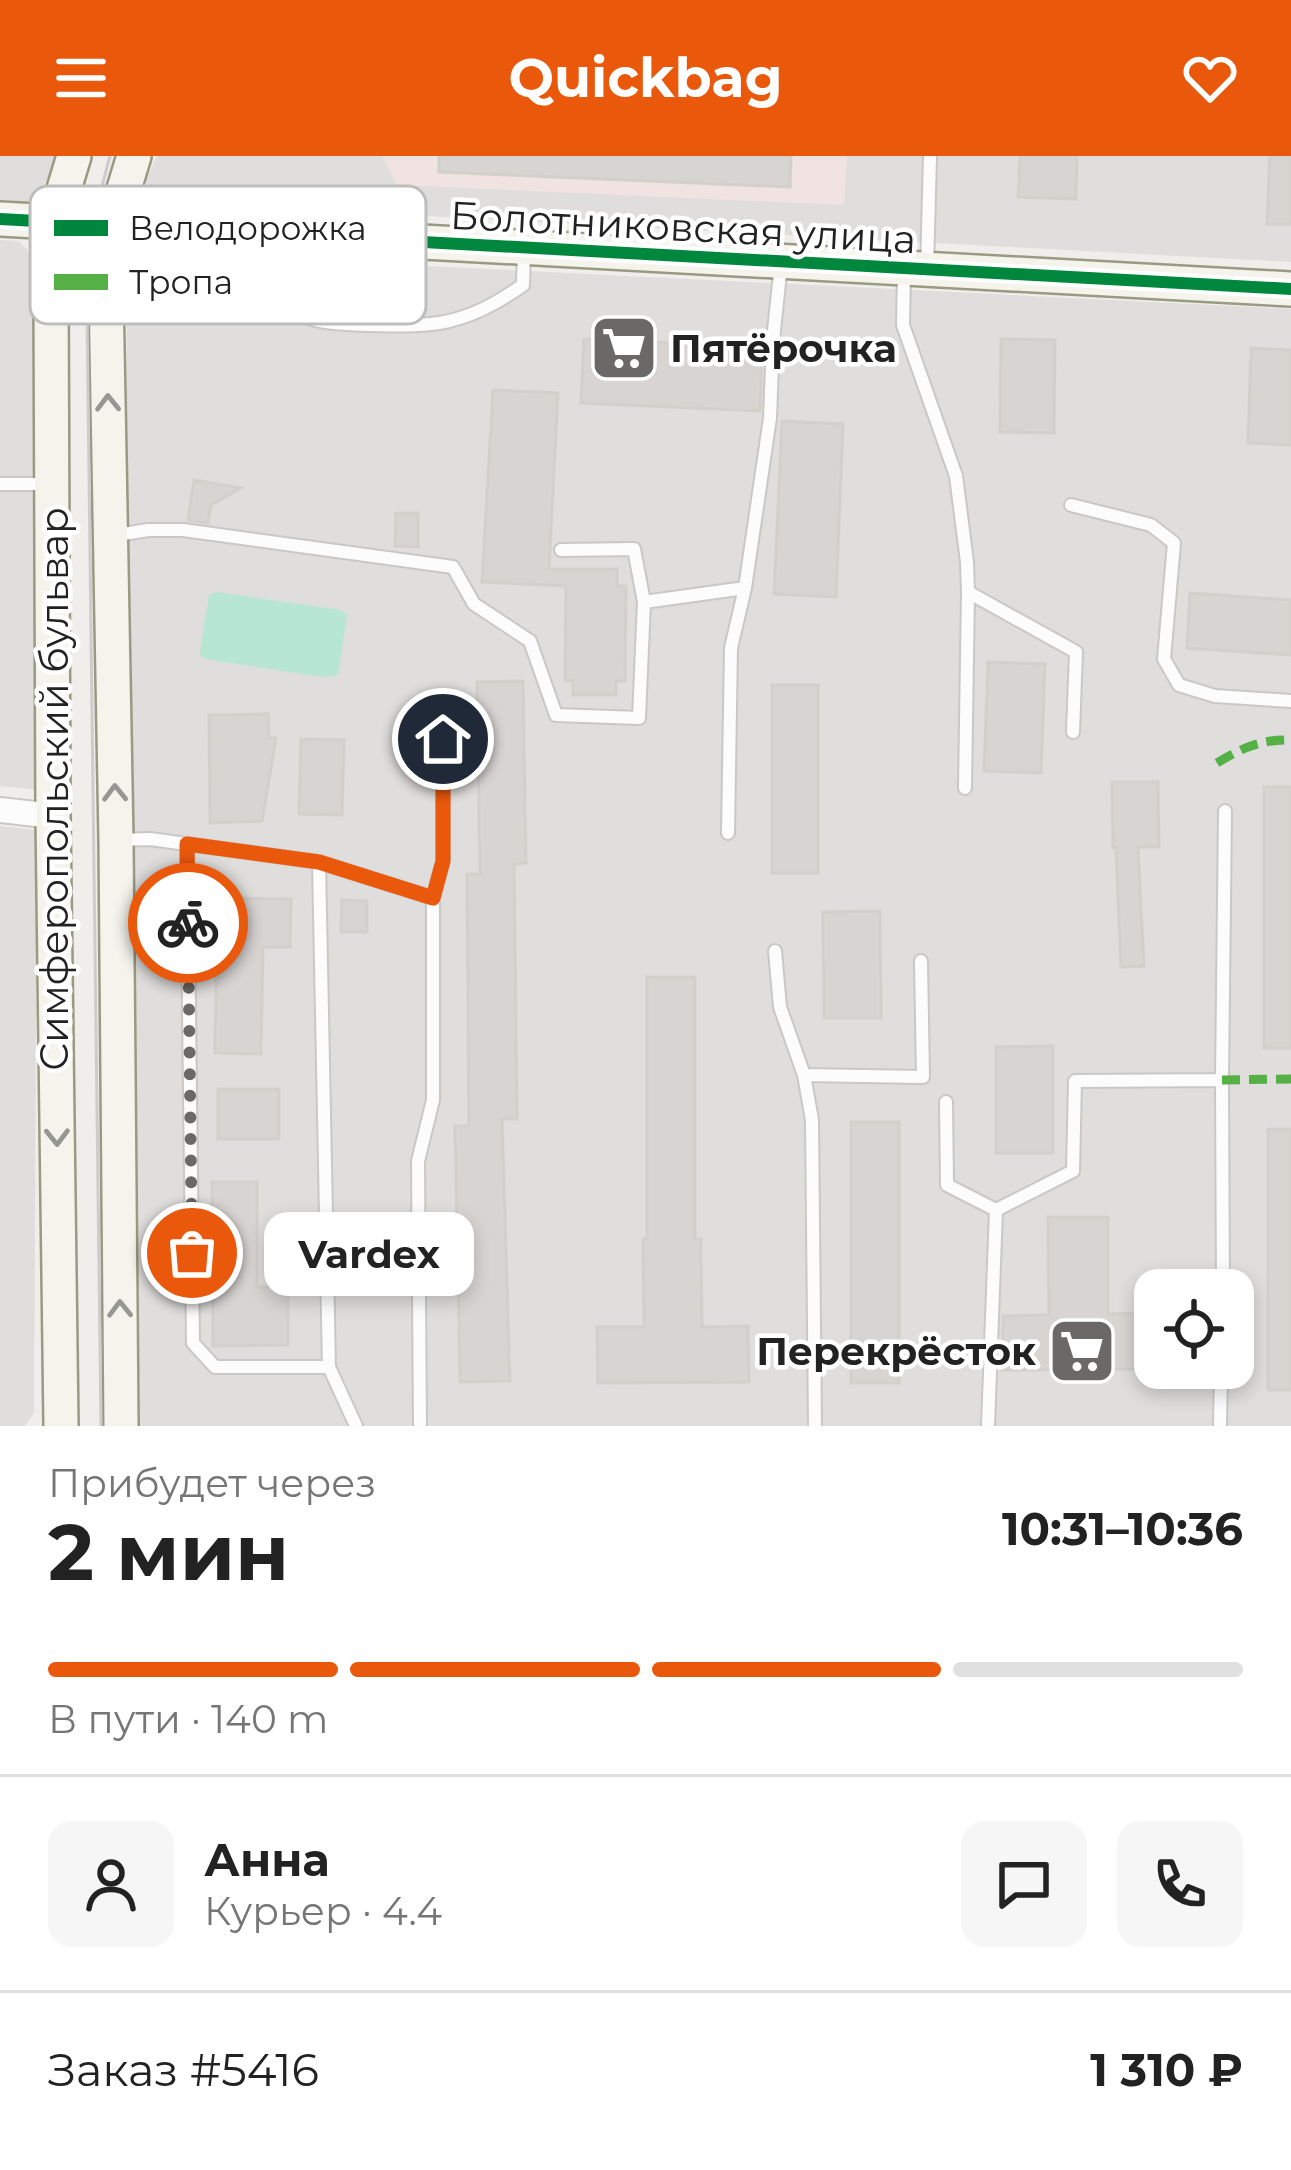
<!DOCTYPE html>
<html lang="ru">
<head>
<meta charset="utf-8">
<style>
	:root { --surface:#fff; --page:#f6f6f6; --text:#222; --muted:#767676; --line:#e0e0e0; --accent:#ea580c }
	body { margin:0; font-family:Montserrat,sans-serif; background:var(--page); color:var(--text); height:100vh; display:flex; flex-direction:column; font-size:45px; white-space:nowrap }
	* { box-sizing:border-box; margin:0 }
	p { font-size:39px; color:var(--muted) }
	.icon { flex:none; width:66px; height:66px; fill:none; stroke:currentColor; stroke-width:2; stroke-linecap:round; stroke-linejoin:round }
	.map { position:relative; height:1270px; overflow:hidden }
	.drawer { display:flex; flex-direction:column; background:var(--surface); flex:1 }
	.drawer>* { flex:none }
	.tools { position:absolute; left:1134px; top:1113px; display:grid; gap:24px }
	.tools a { display:grid; place-items:center; width:120px; height:120px; border-radius:24px; background:var(--surface); box-shadow:0 6px 18px #0003; font-size:60px }
	.pin { position:absolute; display:grid; place-items:center; width:102px; height:102px; color:#fff; margin:-51px; border:6px solid #fff; border-radius:50%; box-shadow:0 3px 12px #0007 }
	.courier { position:absolute; display:grid; place-items:center; width:120px; height:120px; margin:-60px; border:9px solid #ea580c; border-radius:50%; background:#fff; color:#222; box-shadow:0 3px 15px #0007 }
	.bubble { position:absolute; height:84px; border-radius:24px; background:var(--surface); box-shadow:0 6px 18px #0003; font-size:39px; font-weight:700; line-height:84px; text-align:center }
	.headline em { font-style:normal; font-weight:700 }
	.headline div { display:flex; flex-direction:column-reverse }
	.headline { display:flex; align-items:center; justify-content:space-between; height:204px; padding:0 48px }
	h1 { font-size:78px; font-weight:700; line-height:90px }
	.bar { display:grid; grid-template-columns:repeat(4,1fr); gap:18px 12px; align-content:center; height:144px; padding:0 48px }
	.bar i { height:15px; border-radius:9px; background:var(--line) }
	.bar .on { background:var(--accent) }
	.bar p { grid-column:span 4 }
	.line { display:flex; align-items:center; gap:30px; padding:0 48px; border-top:3px solid var(--line) }
	.line div { flex:1 }
	.round { display:grid; place-items:center; flex:none; width:126px; height:126px; border-radius:24px; background:var(--page) }
	header { display:flex; justify-content:space-between; align-items:center; height:156px; padding:0 48px; background:var(--accent); color:#fff; font-size:54px; font-weight:700 }
	.map>svg:first-child { display:block }
</style>
</head>
<body>
<header><svg class="icon" aria-label="menu" viewBox="0 0 24 24"><path d="M4 6h16M4 12h16M4 18h16"/></svg>Quickbag<svg class="icon" aria-label="heart" viewBox="0 0 24 24"><path d="M12 20l-8-8c-3-5 5-10 8-4 3-6 11-1 8 4z"/></svg></header>
<div class="map">
<svg width="1291" height="1270" viewBox="0 0 1291 1270">
	<rect width="100%" height="100%" fill="#f0eeeb"/>
	<path fill="#dfdedc" fill-rule="evenodd" d="M 0,0 L 57,0 L 46,25 L 31,46 L 0,44 Z
		M 157,0 L 1291,0 L 1291,106 L 164,46 L 145,26 Z
		M 0,84 L 19,85 L 37,105 L 39,634 L 0,630 Z
		M 149,96 L 1291,153 L 1291,1270 L 132,1270 L 125,1263 L 127,116 ZM 1155,1134 L 1233,1134 L 1233,1212 L 1155,1212 Z
		M 0,670 L 37,674 L 34,1257 L 25,1270 L 0,1270 Z"/>
	<path fill="#f1e3e1" d="M 382,0 L 847,0 L 844,49 L 397,29 Z"/>
	<path fill="#b7e6d2" d="M 217,436 L 340,454 L 347,459 L 338,519 L 322,521 L 206,503 L 200,499 L 200,495 L 209,439 Z"/>
	<path fill="#d7d4d2" stroke="#d3d0cc" stroke-width="3" d="M 439,0 L 791,0 L 790,31 L 439,16 Z
		M 1020,0 L 1077,0 L 1076,43 L 1018,41 Z
		M 1270,0 L 1291,0 L 1291,68 L 1267,68 Z
		M 584,183 L 762,191 L 760,255 L 581,247 Z
		M 1001,183 L 1055,184 L 1054,277 L 1000,276 Z
		M 1251,192 L 1291,194 L 1291,289 L 1248,287 Z
		M 493,234 L 558,237 L 549,413 L 617,413 L 617,430 L 626,430 L 625,525 L 616,525 L 616,539 L 573,539 L 573,525 L 565,524 L 566,430 L 482,426 Z
		M 782,265 L 843,268 L 836,441 L 774,438 Z
		M 194,324 L 241,332 L 211,349 L 208,367 L 201,366 L 188,364 Z
		M 396,357 L 418,357 L 418,391 L 395,390 Z
		M 1190,437 L 1291,444 L 1291,499 L 1187,492 Z
		M 988,506 L 1045,508 L 1041,617 L 984,615 Z
		M 523,525 L 526,707 L 514,708 L 517,963 L 502,963 L 510,1225 L 460,1226 L 455,970 L 469,970 L 467,718 L 480,718 L 477,526 Z
		M 772,529 L 818,529 L 818,717 L 772,717 Z
		M 268,558 L 269,582 L 276,582 L 262,665 L 210,667 L 209,559 Z
		M 301,583 L 344,584 L 342,659 L 299,658 Z
		M 1112,626 L 1158,626 L 1159,691 L 1138,691 L 1144,810 L 1121,811 L 1116,692 L 1113,692 Z
		M 1264,631 L 1291,631 L 1291,892 L 1264,892 Z
		M 217,742 L 291,743 L 290,791 L 263,791 L 261,898 L 215,897 Z
		M 342,744 L 367,745 L 367,776 L 341,776 Z
		M 880,755 L 881,862 L 824,862 L 823,756 Z
		M 647,821 L 695,821 L 695,1083 L 701,1083 L 702,1171 L 748,1170 L 749,1226 L 598,1227 L 597,1171 L 644,1171 L 643,1083 L 647,1083 Z
		M 1053,890 L 1053,997 L 996,997 L 996,891 Z
		M 218,933 L 279,933 L 279,983 L 218,983 Z
		M 851,966 L 899,966 L 899,1227 L 851,1227 Z
		M 1268,973 L 1291,973 L 1291,1234 L 1268,1234 Z
		M 212,1026 L 257,1026 L 257,1131 L 288,1131 L 288,1189 L 213,1190 Z
		M 1048,1061 L 1108,1061 L 1108,1158 L 1155,1157 L 1152,1213 L 1002,1214 L 1003,1160 L 1049,1159 Z"/>
	<g fill="none" stroke-linecap="round" stroke-linejoin="round">
		<defs>
			<path id="lane" d="M 251,81 C 251,89 249,100 250,108 C 254,133 296,160 319,165 C 344,170 415,171 439,167 C 471,162 497,147 523,129 L 524,94
				M 927,113 L 930,0
				M 904,117 L 903,169 L 956,320 L 967,406 L 968,436 L 1076,496 L 1073,576
				M 0,328 L 51,328
				M 1071,349 L 1151,369 L 1174,387 L 1164,503 L 1179,529 L 1215,540 L 1291,545
				M 111,380 L 148,374 L 183,374 L 453,411 L 474,448 L 530,485 L 556,559 L 639,562 L 644,446 L 745,432 L 770,262 L 773,184 L 781,108
				M 561,394 L 634,393 L 644,446
				M 965,632 L 968,436
				M 728,677 L 731,492 L 745,432
				M 117,684 L 150,683 L 319,706 L 329,1211 L 356,1270
				M 187,688 L 193,1187 L 215,1211 L 329,1211
				M 319,706 L 433,742
				M 775,795 L 780,851 L 804,919 L 812,964 L 815,1270
				M 804,919 L 923,921 L 921,805
				M 1222,924 L 1225,655
				M 946,946 L 947,1029 L 996,1054 L 988,1270
				M 996,1054 L 1073,1015 L 1075,925 L 1222,924 L 1223,1134
				M 420,1270 L 418,1005 L 433,944 L 433,742 L 443,705 L 443,583
				M 1220,1270 L 1221,1212"/>
			<path id="street" d="M 0,654 L 53,660"/>
			<path id="secondary" d="M 0,63 L 1291,133
				M 61,1270 L 53,660 L 51,135 L 54,66 L 74,0
				M 121,1270 L 116,684 L 106,136 L 113,69 L 134,0"/>
		</defs>
		<use href="#lane" stroke="#c9c8c7" stroke-width="16"/>
		<use href="#street" stroke="#c9c8c7" stroke-width="28"/>
		<use href="#secondary" stroke="#999a82" stroke-width="38"/>
		<use href="#lane" stroke="#fdfcfc" stroke-width="12"/>
		<use href="#street" stroke="#fdfcfc" stroke-width="24"/>
		<use href="#secondary" stroke="#f4f4ed" stroke-width="33"/>
		<path stroke="#ccc" stroke-width="3" d="M 101,1270 L 87,158 L 92,68 L 110,0"/>
		<path stroke="#55b145" stroke-width="9" stroke-dasharray="18 9" stroke-linecap="butt" d="M 1217,607 C 1241,592 1262,583 1291,584
			M 1222,924 L 1291,923"/>
		<defs>
			<path id="cycleway" d="M 0,63 L 1291,133"/>
		</defs>
		<use href="#cycleway" stroke="#fff" stroke-width="20"/>
		<use href="#cycleway" stroke="#00873e" stroke-width="12"/>
	</g>
	<defs><path id="oneway-chevron" d="M-2-3.5L2.5 0L-2 3.5" fill="none" stroke-width="1.6" stroke-linecap="round" stroke-linejoin="round" transform="scale(3)"/></defs>
	<g stroke="#969692">
		<use href="#oneway-chevron" transform="translate(108 247) rotate(-91)"/>
		<use href="#oneway-chevron" transform="translate(115 637) rotate(-91)"/>
		<use href="#oneway-chevron" transform="translate(57 981) rotate(89)"/>
		<use href="#oneway-chevron" transform="translate(120 1153) rotate(-91)"/>
	</g>
	<g fill="none" stroke-linecap="round" stroke-linejoin="round">
		<path stroke="#6a6968" stroke-width="12" stroke-dasharray="0 21.6" d="M 188,767 L 192,1097"/>
		<path stroke="#ea580c" stroke-width="15" d="M 188,767 L 187,688 L 319,706 L 433,742 L 443,705 L 443,583"/>
	</g>
	<defs>
		<symbol id="supermarket-square" viewBox="-11 -11 22 22"><rect x="-9" y="-9" width="18" height="18" rx="4" fill="#6a6968" stroke="#fff"/><path d="M-6-5.5h2.5l.6 2H6L4.5 2H-2.5L-4.4-4H-6ZM-1.5 3.2a1.3 1.3 0 1 0 .1 0ZM3 3.2a1.3 1.3 0 1 0 .1 0Z" fill="#fff"/></symbol>
	</defs>
	<g fill-rule="evenodd">
		<use href="#supermarket-square" x="586" y="154" width="76" height="76"/>
		<use href="#supermarket-square" x="1044" y="1157" width="76" height="76"/>
	</g>
	<g text-anchor="middle" stroke-width="9" stroke-linejoin="round" paint-order="stroke">
		<g font-size="39" fill="#222" stroke="#fff">
			<text transform="translate(683 71) rotate(3)" y="14">Болотниковская улица</text>
			<text transform="translate(54 633) rotate(-90)" y="14">Симферопольский бульвар</text>
		</g>
		<g font-size="39" font-weight="bold" fill="#222" stroke="#fff" text-anchor="start">
			<text x="670" y="206">Пятёрочка</text>
			<text x="1036" y="1209" text-anchor="end">Перекрёсток</text>
		</g>
	</g>
	<rect x="30" y="30" width="396" height="138" rx="18" fill="#fff" stroke="#bdbdbd" stroke-width="3"/>
	<rect x="54" y="64" width="54" height="16" fill="#00873e"/>
	<rect x="54" y="118" width="54" height="16" fill="#55b145"/>
	<g font-size="33" fill="#222">
		<text x="129" y="84">Велодорожка</text>
		<text x="129" y="138">Тропа</text>
	</g>
</svg>
<div class="tools">
<a><svg class="icon" aria-label="locate" viewBox="0 0 24 24"><circle cx="12" cy="12" r="6"/><path d="M12 2v4M12 18v4M2 12h4M18 12h4"/></svg></a>
</div>
<div class="pin" style="left:192px;top:1097px;background:#ea580c"><svg class="icon" aria-label="bag" viewBox="0 0 24 24"><path d="M5 8h14l-1 12H6zM9 8a3 3 0 0 1 6 0"/></svg></div>
<div class="pin" style="left:443px;top:583px;background:#1f2937"><svg class="icon" aria-label="home" viewBox="0 0 24 24"><path d="M3 11l9-7 9 7M6 9v11h12V9"/></svg></div>
<div class="courier" style="left:188px;top:767px"><svg class="icon" aria-label="bike" viewBox="0 0 24 24"><circle cx="6" cy="16" r="4"/><circle cx="18" cy="16" r="4"/><path d="M6 16l4-8h5l3 8M10 8l3 8H6M13 5h3"/></svg></div>
<div class="bubble" style="left:264px;top:1056px;width:210px">Vardex</div>
</div>
<section class="drawer">
<div class="headline"><div><h1>2 мин</h1><p>Прибудет через</p></div><em>10:31–10:36</em></div>
<div class="bar"><i class="on"></i><i class="on"></i><i class="on"></i><i></i><p>В пути · 140 m</p></div>
<div class="line" style="height:216px"><a class="round"><svg class="icon" aria-label="person" viewBox="0 0 24 24"><circle cx="12" cy="8" r="4"/><path d="M4 21q1-7 8-7t8 7"/></svg></a><div><b>Анна</b><p>Курьер · 4.4</p></div><a class="round"><svg class="icon" aria-label="chat" viewBox="0 0 24 24"><path d="M4 5h16v11H9l-5 4z"/></svg></a><a class="round"><svg class="icon" aria-label="phone" viewBox="0 0 24 24"><path d="M5 4h4l2 5-3 2q2 4 5 5l2-3 5 2v4C11 20 4 13 5 4z"/></svg></a></div>
<div class="line" style="height:156px"><div>Заказ #5416</div><b>1 310 ₽</b></div>
</section>
</body>
</html>
